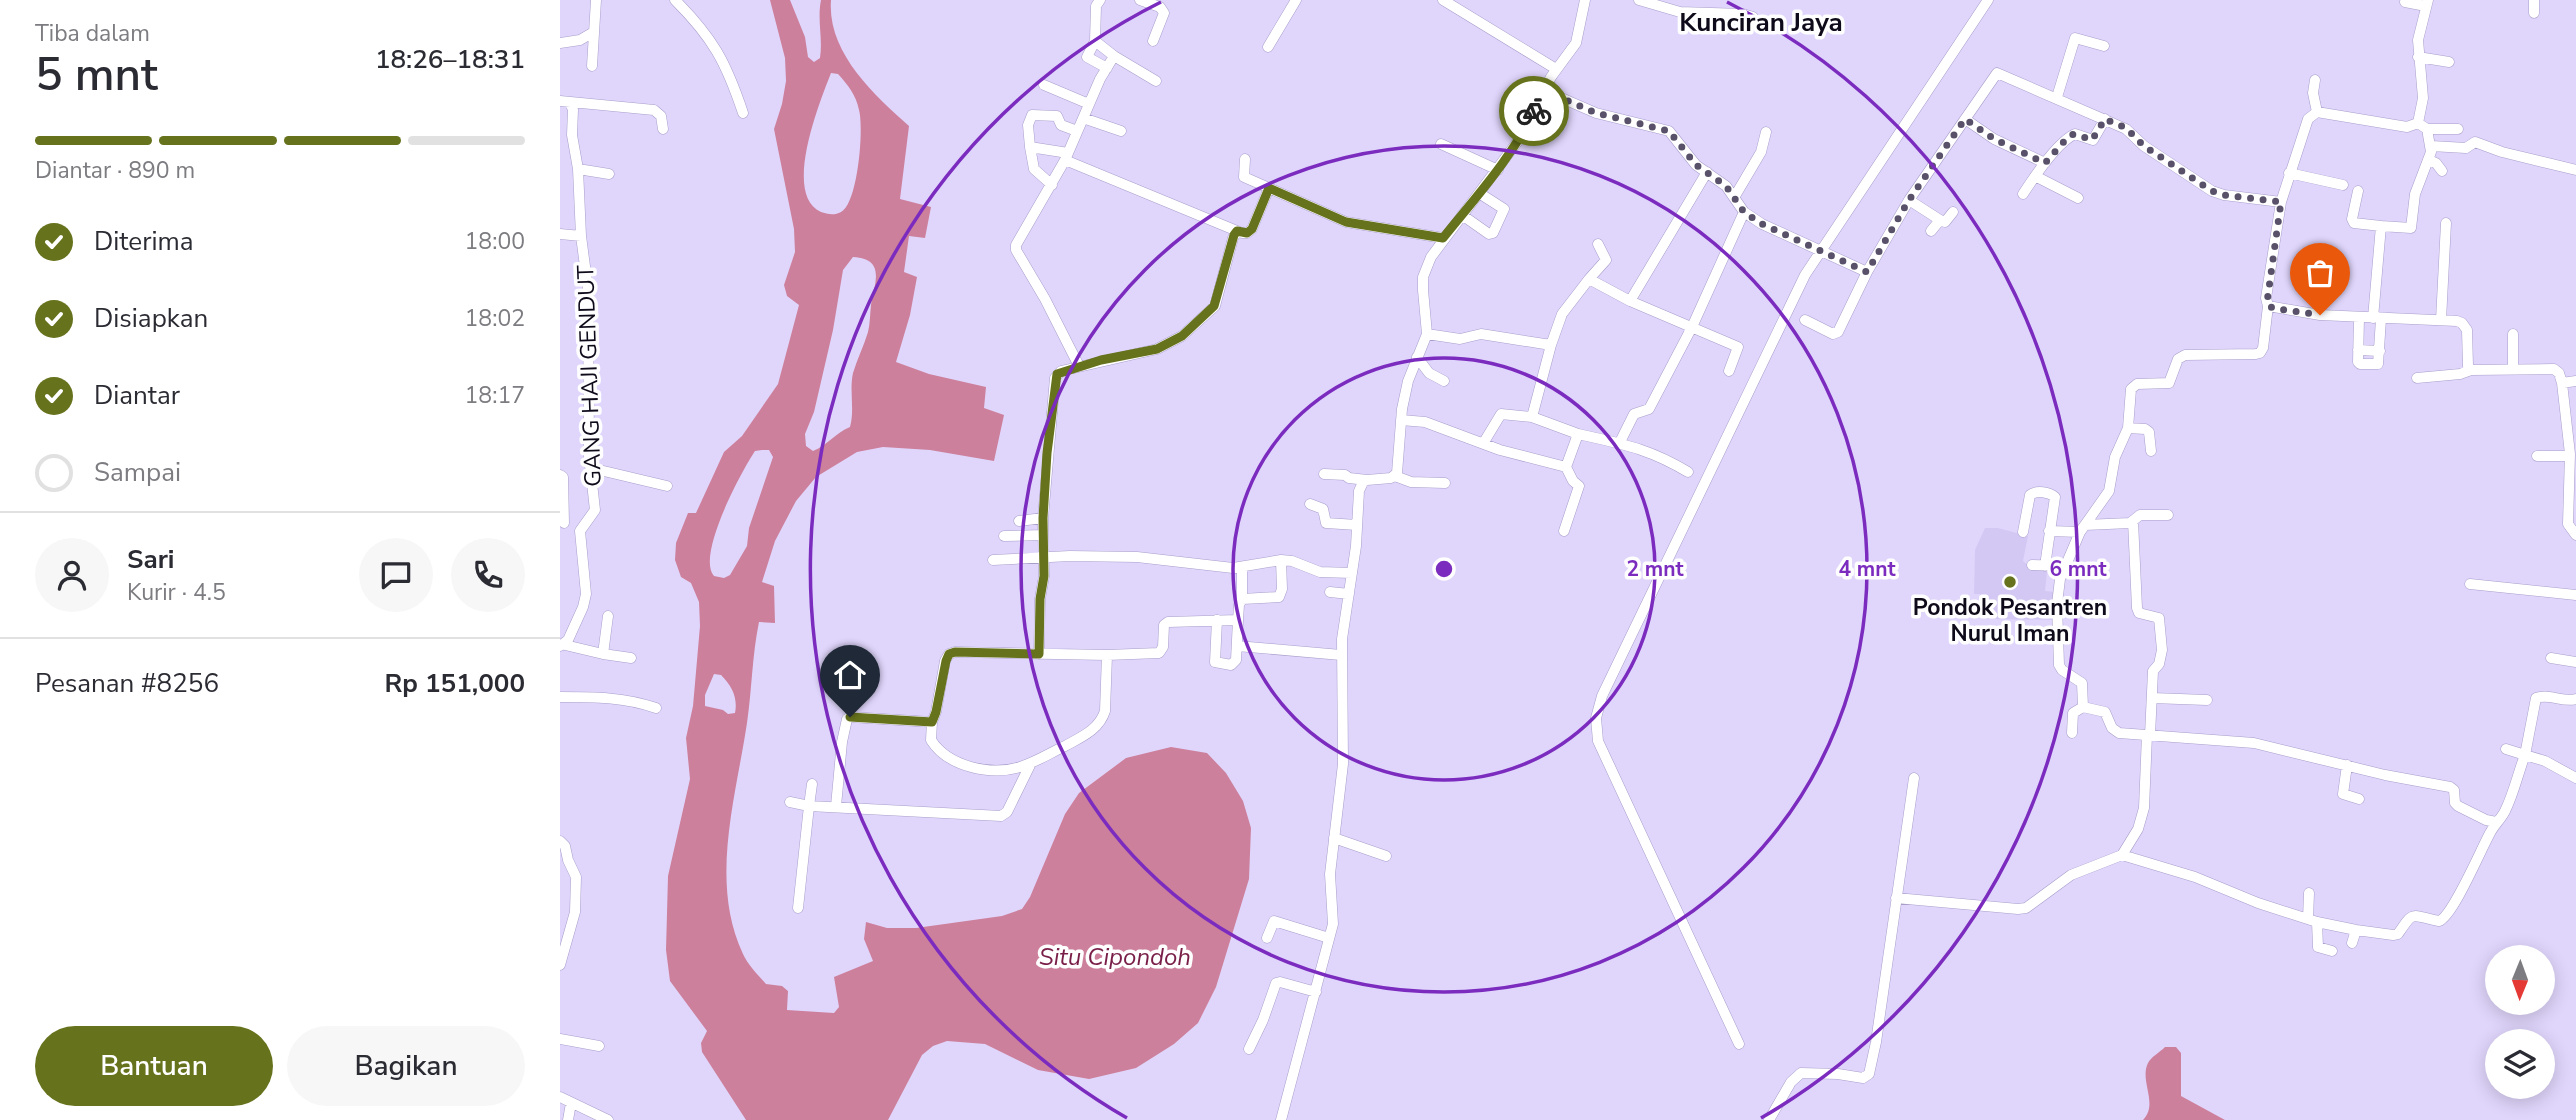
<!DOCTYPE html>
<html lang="id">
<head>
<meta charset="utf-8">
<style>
	:root { --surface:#fff; --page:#f7f7f7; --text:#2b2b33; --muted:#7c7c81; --line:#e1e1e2; --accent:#67721c }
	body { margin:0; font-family:"Nunito Sans",sans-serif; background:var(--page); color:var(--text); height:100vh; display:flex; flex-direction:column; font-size:26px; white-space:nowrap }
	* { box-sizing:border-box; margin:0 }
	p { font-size:23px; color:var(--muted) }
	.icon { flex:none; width:38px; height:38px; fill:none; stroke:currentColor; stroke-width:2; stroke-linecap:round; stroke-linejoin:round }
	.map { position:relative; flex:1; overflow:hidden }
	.panel { display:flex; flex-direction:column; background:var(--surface); width:560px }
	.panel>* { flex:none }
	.needle { width:46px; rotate:181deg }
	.fabs { position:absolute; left:1925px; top:945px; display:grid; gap:14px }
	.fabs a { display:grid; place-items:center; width:70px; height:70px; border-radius:50%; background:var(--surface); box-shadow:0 4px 18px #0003; font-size:35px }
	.pin { position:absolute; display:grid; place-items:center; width:60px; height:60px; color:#fff; margin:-72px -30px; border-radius:50% 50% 50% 0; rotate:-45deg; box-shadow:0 0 7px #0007 }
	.pin .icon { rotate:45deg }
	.courier { position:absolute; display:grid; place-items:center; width:70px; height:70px; margin:-35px; border:5px solid #67721c; border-radius:50%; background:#fff; color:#222; box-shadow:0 2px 9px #0007 }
	.overview em { font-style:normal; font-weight:600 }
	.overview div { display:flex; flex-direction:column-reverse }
	.overview { display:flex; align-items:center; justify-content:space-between; height:119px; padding:0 35px }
	h1 { font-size:46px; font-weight:600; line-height:52px }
	.bar { display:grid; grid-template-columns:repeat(4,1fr); gap:10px 7px; align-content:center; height:84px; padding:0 35px }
	.bar i { height:9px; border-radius:5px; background:var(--line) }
	.bar .current { background:var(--accent) }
	.bar p { grid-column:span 4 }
	.line { display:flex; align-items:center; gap:18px; padding:0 35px; border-top:2px solid var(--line) }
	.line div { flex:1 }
	.round { display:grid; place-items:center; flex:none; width:74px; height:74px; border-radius:37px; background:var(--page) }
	ol { padding:0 35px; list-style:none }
	li { display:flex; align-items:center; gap:21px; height:77px }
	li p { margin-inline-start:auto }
	li .icon { padding:7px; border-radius:50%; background:var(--accent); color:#fff; stroke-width:4 }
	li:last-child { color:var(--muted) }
	li i { width:38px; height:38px; border:4px solid var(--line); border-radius:50% }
	.primary-button { display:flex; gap:14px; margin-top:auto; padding:14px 35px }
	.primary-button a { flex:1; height:80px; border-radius:42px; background:var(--accent); color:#fff; font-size:28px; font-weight:600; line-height:80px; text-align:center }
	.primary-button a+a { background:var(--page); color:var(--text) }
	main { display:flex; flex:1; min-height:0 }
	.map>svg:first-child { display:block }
</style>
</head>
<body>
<main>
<section class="panel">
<div class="overview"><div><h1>5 mnt</h1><p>Tiba dalam</p></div><em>18:26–18:31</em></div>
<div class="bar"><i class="current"></i><i class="current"></i><i class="current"></i><i></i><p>Diantar · 890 m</p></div>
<ol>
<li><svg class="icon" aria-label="check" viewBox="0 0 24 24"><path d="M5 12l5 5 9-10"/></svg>Diterima<p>18:00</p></li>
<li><svg class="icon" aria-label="check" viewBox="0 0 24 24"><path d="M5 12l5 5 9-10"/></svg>Disiapkan<p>18:02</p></li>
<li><svg class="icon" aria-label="check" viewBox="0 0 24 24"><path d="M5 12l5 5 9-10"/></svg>Diantar<p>18:17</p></li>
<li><i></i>Sampai</li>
</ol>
<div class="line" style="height:126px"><a class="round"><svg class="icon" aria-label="person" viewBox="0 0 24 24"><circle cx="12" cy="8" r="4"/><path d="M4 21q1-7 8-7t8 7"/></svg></a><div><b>Sari</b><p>Kurir · 4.5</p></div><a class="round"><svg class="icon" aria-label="chat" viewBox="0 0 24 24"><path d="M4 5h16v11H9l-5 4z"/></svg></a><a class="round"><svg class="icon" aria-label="phone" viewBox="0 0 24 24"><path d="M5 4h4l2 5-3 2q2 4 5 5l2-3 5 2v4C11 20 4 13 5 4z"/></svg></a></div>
<div class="line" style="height:91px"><div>Pesanan #8256</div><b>Rp 151,000</b></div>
<div class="primary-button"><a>Bantuan</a><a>Bagikan</a></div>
</section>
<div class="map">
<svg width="2016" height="1120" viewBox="0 0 2016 1120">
	<rect width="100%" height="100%" fill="#e0d6fc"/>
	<path fill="#d3c8f3" d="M 1425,528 L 1438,528 L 1468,536 L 1463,561 L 1472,569 L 1487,572 L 1485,591 L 1496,592 L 1495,620 L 1434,619 L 1420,608 L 1420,594 L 1414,594 L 1415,550 Z"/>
	<path fill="#cd809c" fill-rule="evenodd" d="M 210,0 L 230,0 L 245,37 L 248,57 L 254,62 L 260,58 C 263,38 257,20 261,0 L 271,0 C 267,52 313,94 349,126 L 340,199 L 371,207 L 365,238 L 349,236 L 344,272 L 357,277 L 350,315 L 336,362 L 369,374 L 426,387 L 424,408 L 444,415 L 434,461 L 370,450 L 323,447 L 297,452 L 256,477 L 236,501 L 215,541 L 202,582 L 214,586 L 215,623 L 199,622 C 192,656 192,689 187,723 C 176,797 149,882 183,954 C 188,965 198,975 206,984 L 222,986 L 228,991 L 227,1010 L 274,1013 L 279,1007 L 274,977 L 313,961 L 304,939 L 306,922 L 327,928 L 356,928 L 442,916 L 462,909 L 470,897 L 505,814 L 519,793 L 566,758 L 611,747 L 647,753 L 666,773 L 683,801 L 691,828 L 689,879 L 656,987 L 638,1023 L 614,1044 L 576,1068 L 529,1079 L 478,1070 L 425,1044 L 387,1041 L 373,1046 L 362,1055 L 328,1120 L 186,1120 L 142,1052 L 141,1043 L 147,1031 L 110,981 L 106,950 L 108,876 L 130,779 L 126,738 L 133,706 L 140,626 L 139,602 L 131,583 L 121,577 L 115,560 L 116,543 L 128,513 L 136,513 L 164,452 L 182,436 L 218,384 L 239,305 L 227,296 L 224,285 L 235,252 L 234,229 L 214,129 L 222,104 L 226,81 L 225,58 ZM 271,73 L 278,74 C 288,85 296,95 299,110 C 304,128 298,203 281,212 C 274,216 267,214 261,212 C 222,195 260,101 271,73 ZM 293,257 C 327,259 314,284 311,305 C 310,314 310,324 308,332 C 304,346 297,359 293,373 C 289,391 295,409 290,427 C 275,433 268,445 253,451 L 246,446 L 245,434 L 254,412 L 273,330 L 283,270 ZM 202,450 L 209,450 L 213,457 L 189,528 L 187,546 L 170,575 L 164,578 L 154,576 C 136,556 181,472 195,451 ZM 154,674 L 161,675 C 172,686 178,698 175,713 L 168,714 L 163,710 L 145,706 L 145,695 Z
		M 1605,1047 L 1616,1047 L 1621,1053 L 1621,1096 L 1665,1120 L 1583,1120 C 1599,1104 1579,1081 1588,1063 C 1591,1057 1600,1052 1605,1047 Z"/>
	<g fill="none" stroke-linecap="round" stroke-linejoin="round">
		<defs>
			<path id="minor" d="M 115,0 C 153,38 166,62 183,113
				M 580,0 L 600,7 L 604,13 L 593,41
				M 883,0 L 996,69
				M 1079,0 L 1120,12 L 1183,14 L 1193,17
				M 1974,0 L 1974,13
				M 1845,2 L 1866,6
				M 535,41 L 527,57 L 547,68
				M 0,43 L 20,40 L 32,33
				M 708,47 L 736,0
				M 554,56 L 596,81
				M 1858,57 L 1889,62
				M 32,66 L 36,0
				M 1755,80 L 1753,93 L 1757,112
				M 484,85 L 529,104
				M 983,90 L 1036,113 L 1109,131 L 1136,165 L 1166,186 L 1184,212 L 1202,224 L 1307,272
				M 1497,97 L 1515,38 L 1544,46
				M 0,101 L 94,110 L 101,116 L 103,129
				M 523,118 L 561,131
				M 1405,119 L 1434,139 L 1485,163
				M 1858,123 L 1847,127 L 1757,112 L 1748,119 L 1721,202 L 1706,298 L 1708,306 L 1703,348 L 1700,353 L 1696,354 L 1625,355 L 1618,359 L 1609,383 L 1577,384 L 1571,389 L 1568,428 L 1555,457 L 1549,491 L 1520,532 L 1500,579 L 1497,604 L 1499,665 L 1502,670 L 1522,683 L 1523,707 L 1545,712 L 1552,728 L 1559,733 L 1694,743 L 1825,775 L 1890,787 L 1894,790 L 1895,803 L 1898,806 L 1926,820 L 1936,822
				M 1858,123 L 1863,98 L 1858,40 L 1868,0
				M 1867,129 L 1898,129
				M 881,144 L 938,170
				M 1871,146 L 1906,148 L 1915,142 L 1942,152 L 2016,170
				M 470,147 L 474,169 L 492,185
				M 508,153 L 470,147 L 468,125 L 472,115 L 497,116 L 501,125 L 517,131
				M 685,159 L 684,177 L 709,188
				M 505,160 L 682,233 L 687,233 L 692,229 L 709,188 L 786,222 L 883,238
				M 1869,160 L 1876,163 L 1882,171
				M 18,169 L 49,174
				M 1729,173 L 1783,185
				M 1475,176 L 1518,198
				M 1798,191 L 1792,219 L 1794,223 L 1821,226
				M 1463,194 C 1474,177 1497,142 1515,134 L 1533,140 L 1545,119
				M 1175,196 L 1201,152 L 1206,132
				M 1349,200 L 1380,220 L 1371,231
				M 902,215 L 929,234 L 933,233 L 944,209 L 919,193
				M 1380,220 L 1385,222 L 1393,212
				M 0,234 L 21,236
				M 1029,279 L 1046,260 L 1038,244
				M 1070,301 L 1178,347 L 1169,371
				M 1708,306 L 1760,315 L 1897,321 L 1902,323 L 1907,330 L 1908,366 L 1911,370 L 1994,369 L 1999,373 L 2002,383 L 2010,454 L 2008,524 L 2016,535
				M 1799,318 L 1798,362 L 1800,364 L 1818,364 L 1821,319
				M 1813,318 L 1821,226 L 1851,228 L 1855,194 L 1871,152 L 1867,129 L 1858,123
				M 1245,320 L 1273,334 L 1278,332 L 1307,272 L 1349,200 L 1437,73 L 1566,129 L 1584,146 L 1652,191 L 1664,195 L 1721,202
				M 1881,320 L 1886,223
				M 867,334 L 900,339 L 921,334 L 991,345
				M 1798,350 L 1820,351
				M 857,357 L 869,373 L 884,381
				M 519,366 L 485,299 L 456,250 L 456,245 L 505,160 L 540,79 L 554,56 L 535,41 L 536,6 L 540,0
				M 1953,368 L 1953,334
				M 1857,378 L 1900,374 L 1911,370
				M 2002,383 L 2016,381
				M 972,417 L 1018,434 L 1006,467
				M 841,420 L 865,422 L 940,450 L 1006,467 L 1013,481 L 1019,486 L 1004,531
				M 1568,428 L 1585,429 L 1589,432 L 1591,451
				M 1018,434 C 1062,444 1088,448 1128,472
				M 924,442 L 941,414 L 972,417 L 991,345 L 1002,314 L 1029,279 L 1070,301 L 1147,172
				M 1060,442 L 1074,414 L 1089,409 L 1132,327 L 1184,212
				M 1977,456 L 2009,456
				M 31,468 L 107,486
				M 764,474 L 785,475 L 789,478 L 807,480
				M 0,475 L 3,477 L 4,523
				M 835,476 L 851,482 L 885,483
				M 750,504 L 763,509 L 766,523 L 797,525
				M 459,521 L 483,518
				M 1573,521 L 1577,608 L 1579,613 L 1599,618 L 1602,650 L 1599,664 L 1593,671 L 1590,735
				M 1525,525 L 1570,523 L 1580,515 L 1608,515
				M 1489,531 L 1520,532
				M 1463,532 L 1470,495 C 1477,490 1489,492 1495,497 L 1485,566
				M 444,536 L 483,535
				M 433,560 L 510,556 L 577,557 L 673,568 L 721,560 L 732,561 L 760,572 L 792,573
				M 1472,565 L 1504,566
				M 682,567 L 682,599
				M 1910,584 L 2016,595
				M 770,592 L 789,594
				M 657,620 L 655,662 L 671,665 L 676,660 L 678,620
				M 5,645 L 43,654 L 71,658
				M 0,646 L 8,640 L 23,607 L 26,594 L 20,531 L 35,510 L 29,456 L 28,289 L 21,236 L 18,169 L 12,135 L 13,110 L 10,102
				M 677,646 L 781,655
				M 43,654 L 48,616
				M 479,654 L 480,599 L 484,576 L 483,518 L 495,378 L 501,371 L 597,349 L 622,336 L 655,306 L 673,238 L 677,231
				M 1991,658 L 2016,662
				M 0,697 C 34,697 64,697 96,708
				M 1592,698 L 1647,700
				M 372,722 L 376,712 L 385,661 L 389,654 L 395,652 L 547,655
				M 1512,733 L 1513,713 L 1523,707
				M 1946,749 L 1965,755 L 1976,698 C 1990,693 2003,703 2016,699
				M 1787,765 L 1783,794 L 1799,799
				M 230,802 L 249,806 L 252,784
				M 276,806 L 282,742 L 287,719 L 290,717 L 372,722 L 371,740 C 388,767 431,776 460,767 C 476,762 490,753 505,746 C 521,737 539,730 545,711 L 547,655 L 599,653 L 603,647 L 604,625 L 608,622 L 678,620 L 679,605 L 682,599 L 719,597 L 722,589 L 721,560
				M 774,838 L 826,856
				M 0,841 L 5,846 L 8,860 L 16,877 L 15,912 L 0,965
				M 1562,855 L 1635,877 L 1698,903 L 1757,922 L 1796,930 L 1833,935 L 1838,934 C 1854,910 1850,915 1879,921 C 1893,916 1921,849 1930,833 C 1934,825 1941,819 1945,811 C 1954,793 1958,773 1965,755 L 1985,761 L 2016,778
				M 1336,898 L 1458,909 L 1466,908 L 1511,875 L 1562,855 L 1578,829 L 1584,808 L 1587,735
				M 238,908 L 249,806 L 441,816 L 447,812 L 471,763
				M 1748,919 L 1749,893
				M 1757,922 L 1758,947 L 1772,951
				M 707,938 L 714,921 L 769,938
				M 1792,943 L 1796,930
				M 0,1039 L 39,1046
				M 1179,1044 L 1038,741 L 1036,718 L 1042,696 L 1245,275 L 1428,0
				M 689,1049 L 703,1020 L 716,983 L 720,982 L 756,992
				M 0,1097 L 48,1120
				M 8,1120 L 11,1103
				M 721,1120 L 773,924 L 770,874 L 783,764 L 782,639 L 796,546 L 799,491 L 803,482 L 807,480 L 831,478 L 837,473 L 842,409 L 848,381 L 867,334 L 863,290 L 863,277 L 871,257 L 961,137 L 991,77 L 1016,43 L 1025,0
				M 1209,1120 L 1231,1082 L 1241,1073 L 1278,1074 L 1303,1078 L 1309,1074 L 1316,1042 L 1354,778"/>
		</defs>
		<use href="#minor" stroke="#a99eca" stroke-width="11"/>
		<use href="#minor" stroke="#fff" stroke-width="10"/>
	</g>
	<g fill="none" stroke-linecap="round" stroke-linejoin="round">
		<path stroke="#585169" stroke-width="7" stroke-dasharray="0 12.6" d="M 974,111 L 983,90 L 1036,113 L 1109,131 L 1136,165 L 1166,186 L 1184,212 L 1202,224 L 1307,272 L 1349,200 L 1405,119 L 1434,139 L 1485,163 L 1509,136 L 1514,134 L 1532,140 L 1545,119 L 1566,128 L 1584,146 L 1652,191 L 1664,195 L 1721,202 L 1707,302 L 1712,308 L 1760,315"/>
		<path stroke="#67721c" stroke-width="9" d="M 290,717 L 372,722 L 376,712 L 386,661 L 389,654 L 395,652 L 479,654 L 480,599 L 484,576 L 483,518 L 487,453 L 497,374 L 541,360 L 597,349 L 622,336 L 654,306 L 674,235 L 677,231 L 687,233 L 692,229 L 709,188 L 786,222 L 883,238 C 915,198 952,158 974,111"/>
	</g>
	<g fill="none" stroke="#7b2cbf" stroke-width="3.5">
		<circle cx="884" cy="569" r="211"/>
		<circle cx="884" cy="569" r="423"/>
		<path d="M567 1118A634 634 0 0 1 601 2M1167 2A634 634 0 0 1 1201 1118"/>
	</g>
	<circle fill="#67721c" stroke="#fefefe" stroke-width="2.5" cx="1450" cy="582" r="7"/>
	<g text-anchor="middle" stroke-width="7" stroke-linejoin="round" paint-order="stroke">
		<g font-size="23" fill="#0f0a1a" stroke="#fefefe">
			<text transform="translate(29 376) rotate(-92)" y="8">GANG HAJI GENDUT</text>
		</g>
		<g font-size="23" font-weight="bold" fill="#0f0a1a" stroke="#fefefe">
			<text x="1450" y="615">Pondok Pesantren<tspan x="1450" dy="26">Nurul Iman</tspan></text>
		</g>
		<g font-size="24" font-style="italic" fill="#791e48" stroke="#fefefe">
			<text x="555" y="965">Situ Cipondoh</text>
		</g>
		<g font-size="26" font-weight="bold" fill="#0f0a1a" stroke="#fefefe">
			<text x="1201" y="31">Kunciran Jaya</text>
		</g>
	</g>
	<circle cx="884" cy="569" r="10" fill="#7b2cbf" stroke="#fefefe" stroke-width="3.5"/>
	<g font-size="21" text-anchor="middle" font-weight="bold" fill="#7b2cbf" stroke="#fefefe" stroke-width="7" stroke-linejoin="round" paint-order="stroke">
		<text x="1095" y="576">2 mnt</text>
		<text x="1307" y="576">4 mnt</text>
		<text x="1518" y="576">6 mnt</text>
	</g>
</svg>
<div class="fabs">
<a><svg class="needle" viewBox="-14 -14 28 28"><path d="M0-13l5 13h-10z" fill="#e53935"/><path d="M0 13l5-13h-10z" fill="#7c7c81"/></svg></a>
<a><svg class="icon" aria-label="layers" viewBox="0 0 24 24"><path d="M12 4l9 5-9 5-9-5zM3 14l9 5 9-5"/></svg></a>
</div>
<div class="pin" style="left:1760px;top:315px;background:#ea580c"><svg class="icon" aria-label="bag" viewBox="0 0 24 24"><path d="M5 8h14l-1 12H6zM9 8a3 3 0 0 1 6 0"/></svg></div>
<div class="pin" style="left:290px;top:717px;background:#1f2937"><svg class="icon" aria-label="home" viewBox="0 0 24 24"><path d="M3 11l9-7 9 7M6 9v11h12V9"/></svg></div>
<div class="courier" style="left:974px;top:111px"><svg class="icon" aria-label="bike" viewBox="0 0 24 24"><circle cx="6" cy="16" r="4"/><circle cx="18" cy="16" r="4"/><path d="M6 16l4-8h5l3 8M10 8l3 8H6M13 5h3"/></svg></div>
</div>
</main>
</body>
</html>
